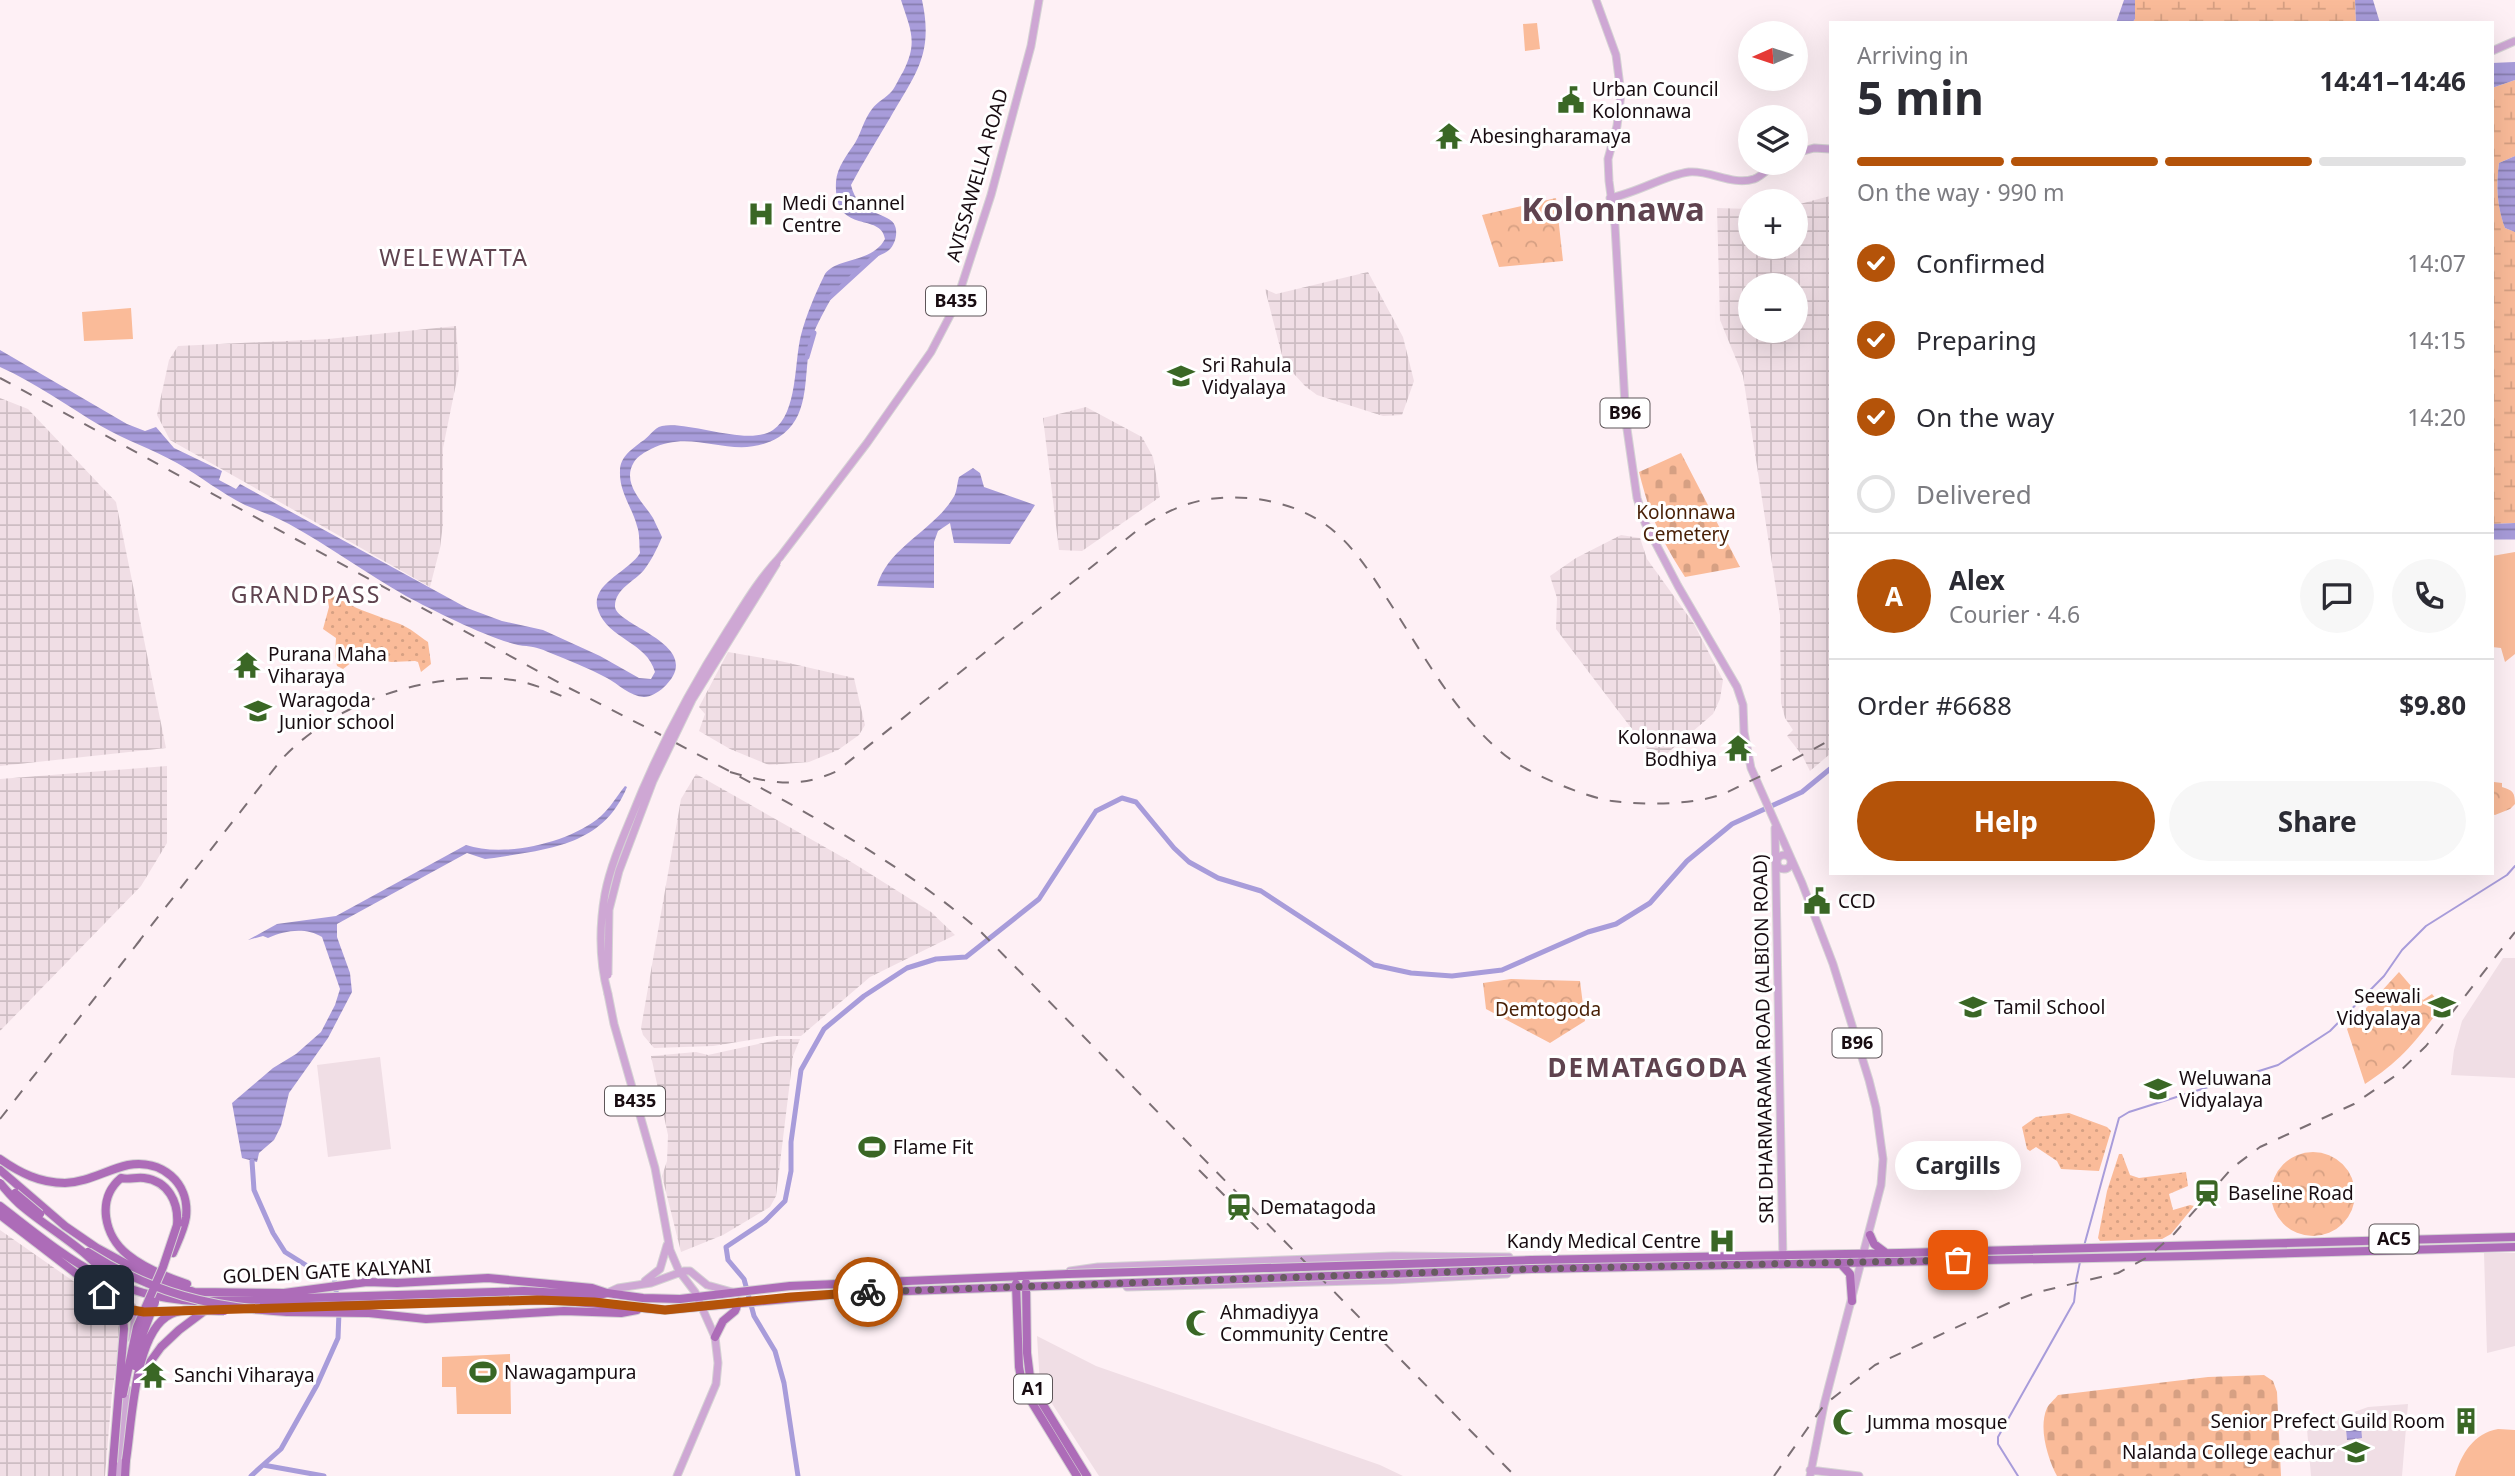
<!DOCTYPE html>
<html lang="en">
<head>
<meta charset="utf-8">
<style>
	:root { --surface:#fff; --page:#f7f7f7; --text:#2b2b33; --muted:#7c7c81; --line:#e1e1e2; --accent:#b45309 }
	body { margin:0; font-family:"Noto Sans",sans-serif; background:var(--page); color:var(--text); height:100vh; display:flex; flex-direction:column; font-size:26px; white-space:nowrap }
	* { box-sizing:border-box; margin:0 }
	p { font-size:23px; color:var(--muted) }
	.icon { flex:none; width:38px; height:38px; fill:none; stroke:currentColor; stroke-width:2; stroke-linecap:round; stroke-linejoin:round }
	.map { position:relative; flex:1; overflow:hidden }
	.details { position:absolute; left:1829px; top:21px; width:665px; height:854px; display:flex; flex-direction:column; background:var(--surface); border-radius:0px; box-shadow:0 7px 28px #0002 }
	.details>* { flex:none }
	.needle { width:46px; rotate:267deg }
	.buttons { position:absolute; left:1738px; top:21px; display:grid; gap:14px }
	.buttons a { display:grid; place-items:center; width:70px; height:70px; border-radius:50%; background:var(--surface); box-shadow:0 7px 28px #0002; font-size:35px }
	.pin { position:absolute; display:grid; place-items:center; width:60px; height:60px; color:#fff; margin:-30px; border-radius:14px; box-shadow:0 4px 10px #0006 }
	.courier { position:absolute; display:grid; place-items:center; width:70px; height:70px; margin:-35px; border:5px solid #b45309; border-radius:50%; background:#fff; color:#222; box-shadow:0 2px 9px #0007 }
	.bubble { position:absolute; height:49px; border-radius:24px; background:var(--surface); box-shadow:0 7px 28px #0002; font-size:23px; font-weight:700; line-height:49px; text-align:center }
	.headline em { font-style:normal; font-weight:700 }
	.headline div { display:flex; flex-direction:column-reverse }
	.headline { display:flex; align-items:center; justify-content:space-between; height:119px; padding:0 28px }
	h1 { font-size:46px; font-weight:700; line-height:52px }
	.bar { display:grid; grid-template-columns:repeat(4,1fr); gap:10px 7px; align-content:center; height:84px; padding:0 28px }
	.bar i { height:9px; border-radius:5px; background:var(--line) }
	.bar .selected { background:var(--accent) }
	.bar p { grid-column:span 4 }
	.line { display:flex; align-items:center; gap:18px; padding:0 28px; border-top:2px solid var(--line) }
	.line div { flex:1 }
	.round { display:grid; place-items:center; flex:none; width:74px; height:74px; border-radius:37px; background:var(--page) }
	ol { padding:0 28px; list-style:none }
	li { display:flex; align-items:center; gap:21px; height:77px }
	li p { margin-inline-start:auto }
	li .icon { padding:7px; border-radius:50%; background:var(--accent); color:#fff; stroke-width:4 }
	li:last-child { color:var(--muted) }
	li i { width:38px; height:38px; border:4px solid var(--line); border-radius:50% }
	.cta { display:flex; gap:14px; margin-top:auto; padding:14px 28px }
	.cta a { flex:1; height:80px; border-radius:42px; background:var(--accent); color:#fff; font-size:28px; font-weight:700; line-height:80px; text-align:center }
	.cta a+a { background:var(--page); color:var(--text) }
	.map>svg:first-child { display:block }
</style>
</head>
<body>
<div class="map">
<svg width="2515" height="1476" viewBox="0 0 2515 1476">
	<defs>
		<pattern id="industrial-grid" width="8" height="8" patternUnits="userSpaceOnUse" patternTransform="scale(1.75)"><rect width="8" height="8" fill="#f0dee5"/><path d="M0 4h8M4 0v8" fill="none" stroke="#cdbdc3"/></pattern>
		<pattern id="grass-dots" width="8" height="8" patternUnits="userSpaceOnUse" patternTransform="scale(1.75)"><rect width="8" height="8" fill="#fabb99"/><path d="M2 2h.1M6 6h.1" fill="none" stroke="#d6a083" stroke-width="1.8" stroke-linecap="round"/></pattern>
		<pattern id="wetland-marsh" width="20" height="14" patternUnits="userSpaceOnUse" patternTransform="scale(1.75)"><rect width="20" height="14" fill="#fabb99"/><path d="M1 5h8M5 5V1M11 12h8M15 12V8" fill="none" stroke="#d6a083"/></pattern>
		<pattern id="cemetery-stones" width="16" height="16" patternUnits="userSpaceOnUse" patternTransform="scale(1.75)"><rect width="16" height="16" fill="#fabb99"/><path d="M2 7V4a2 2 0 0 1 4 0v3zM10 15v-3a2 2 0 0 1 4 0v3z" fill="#d6a083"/></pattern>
		<pattern id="park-crowns" width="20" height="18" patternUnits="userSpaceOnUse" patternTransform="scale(1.75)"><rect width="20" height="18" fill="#fabb99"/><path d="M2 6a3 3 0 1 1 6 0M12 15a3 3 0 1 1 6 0" fill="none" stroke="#d6a083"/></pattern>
		<pattern id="water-rules" width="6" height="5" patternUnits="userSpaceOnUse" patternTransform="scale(1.75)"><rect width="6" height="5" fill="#a89cda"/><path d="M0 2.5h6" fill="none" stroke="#887eaf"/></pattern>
	</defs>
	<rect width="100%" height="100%" fill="#fef0f5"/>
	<path fill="#f0dee5" d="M 2503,958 L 2515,958 L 2515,1078 L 2451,1075 L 2454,1050 L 2462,1021 Z
		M 380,1057 L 391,1149 L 328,1157 L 317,1065 Z
		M 2484,1253 L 2515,1253 L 2515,1346 L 2487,1353 Z
		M 1037,1336 L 1096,1366 L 1380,1465 L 1403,1476 L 1099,1476 L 1040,1385 Z
		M 2408,1404 L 2402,1476 L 2311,1476 L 2307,1429 L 2368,1407 Z"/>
	<path fill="url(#industrial-grid)" fill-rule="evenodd" d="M 1830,196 L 1830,754 L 1810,771 L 1802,755 L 1787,736 L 1793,730 L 1785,718 L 1781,703 L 1780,615 L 1743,376 L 1720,320 L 1717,208 L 1750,209 L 1750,247 L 1796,247 L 1796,205 ZM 1750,285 L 1796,285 L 1796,331 L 1750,331 Z
		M 1368,272 L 1403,337 L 1414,381 L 1402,415 L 1383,416 L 1317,395 L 1305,386 L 1284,363 L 1265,289 L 1276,294 Z
		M 456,326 L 459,369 L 443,448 L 443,524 L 440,548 L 430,587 L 170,440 L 157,415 L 169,360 L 178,346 L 328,339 Z
		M 0,398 L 28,409 L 116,502 L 166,748 L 0,766 Z
		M 1086,407 L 1142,437 L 1153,457 L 1160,497 L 1082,551 L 1059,550 L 1043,418 Z
		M 1621,535 L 1640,538 L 1647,559 L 1694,624 L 1723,680 L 1720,699 L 1713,714 L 1657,762 L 1556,629 L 1557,598 L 1550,576 L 1576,558 Z
		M 728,652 L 780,661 L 854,678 L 865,725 L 859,735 L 838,750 L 809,762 L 769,765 L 730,749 L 699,731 L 705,714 L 699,707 Z
		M 167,766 L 167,843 L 141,886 L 0,1031 L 0,779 Z
		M 696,774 L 853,863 L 931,912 L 955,935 L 870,977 L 801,1036 L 775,1036 L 713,1046 L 654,1048 L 643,1035 L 641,1028 L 681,799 Z
		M 781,1039 L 800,1039 L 793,1056 L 776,1196 L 770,1207 L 723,1235 L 681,1252 L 662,1176 L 667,1161 L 668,1135 L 651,1056 L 696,1052 L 708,1055 Z
		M 0,1230 L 106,1304 L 118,1323 L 121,1338 L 112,1392 L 105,1476 L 0,1476 Z"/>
	<path fill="url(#grass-dots)" d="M 331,591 C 338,604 384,618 400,624 C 410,628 419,636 428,642 L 431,664 L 421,672 L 418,662 L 415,661 L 391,662 L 361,655 L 343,669 L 337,666 L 335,656 L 336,638 L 323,629 L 329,607 L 327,595 Z
		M 2069,1113 L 2107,1127 L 2111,1131 L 2099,1171 L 2061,1169 L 2057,1161 L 2036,1147 L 2030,1151 L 2027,1149 L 2022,1127 L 2036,1117 Z
		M 2119,1154 L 2122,1154 L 2130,1175 L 2139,1178 L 2186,1172 L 2188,1186 L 2169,1194 L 2173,1210 L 2190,1205 L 2194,1206 L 2171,1234 L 2162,1239 L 2100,1241 L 2098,1238 L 2107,1191 Z"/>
	<path fill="url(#wetland-marsh)" d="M 2135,0 L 2355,0 L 2356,23 L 2132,23 L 2135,19 Z
		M 2515,80 L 2515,156 L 2499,163 C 2496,187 2497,205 2505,228 L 2515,232 L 2515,523 L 2492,524 L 2492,88 Z"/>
	<path fill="url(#cemetery-stones)" d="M 1681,453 L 1740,567 L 1685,577 C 1660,538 1650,516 1639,472 Z
		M 2264,1375 L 2273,1381 L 2277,1392 L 2281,1476 L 2057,1476 C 2048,1459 2038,1428 2047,1408 C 2049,1404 2055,1399 2058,1395 L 2208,1377 Z"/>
	<path fill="url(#park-crowns)" d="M 1556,198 L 1563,261 L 1499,267 L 1482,215 Z
		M 2494,782 L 2502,783 L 2502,787 C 2513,790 2515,793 2515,804 L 2510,809 L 2495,815 L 2492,814 L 2494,792 L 2492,784 Z
		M 2399,972 L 2423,1000 L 2432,994 L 2442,1006 C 2416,1041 2402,1060 2365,1084 L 2347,1029 Z
		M 1511,979 L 1580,981 L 1585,1021 L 1550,1043 L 1486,1009 L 1483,983 Z
		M2271 1194a42 42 0 1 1 84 0a42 42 0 1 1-84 0Z"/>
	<path fill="#fabb99" d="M 1537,23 L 1540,49 L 1525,51 L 1523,24 Z
		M 131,308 L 133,339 L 84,341 L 82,312 Z
		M 2515,552 L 2515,654 L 2505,662 L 2501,648 L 2492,647 L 2492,556 Z
		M 510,1354 L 511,1414 L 457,1414 L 456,1387 L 442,1387 L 442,1357 Z
		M 2498,1429 L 2515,1430 L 2515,1476 L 2455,1476 C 2461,1454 2474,1433 2498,1429 Z"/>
	<path fill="url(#water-rules)" d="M 901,0 L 922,0 C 934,55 915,74 890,118 C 877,140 863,162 851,185 C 858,217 891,212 895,226 C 898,233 895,245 889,250 C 884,254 876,257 870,260 C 853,272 837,287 827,306 C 820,319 811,335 809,350 C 804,381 809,418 779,437 C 734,464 696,426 651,449 C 645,452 638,456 634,462 C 621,483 643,502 653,518 C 656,524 659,531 662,537 C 657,549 652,559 644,570 C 635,581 615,589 615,606 C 614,626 710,645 663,688 C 659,692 650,697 644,697 C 630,696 618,684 607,678 C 588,668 568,660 548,652 C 535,646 531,647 518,645 C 488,638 434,611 406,596 C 366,573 329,546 289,524 C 275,516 259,511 245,505 C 221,493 200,476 177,463 C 152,449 125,440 101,426 C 67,406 36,383 0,367 L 0,350 L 127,424 L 145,431 L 156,427 L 174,448 L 222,471 L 219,480 L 236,489 L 240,484 L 467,608 L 502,621 L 543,630 L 600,656 L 639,678 L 651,679 L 655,672 C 647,642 608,639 598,610 C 589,584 629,572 640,553 C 639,544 640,534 637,526 C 632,507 619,492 620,471 C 620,457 631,450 641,442 C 649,438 653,428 662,426 C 691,421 748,447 773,430 C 798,413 794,362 801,335 C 806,316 815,294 824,276 C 833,257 872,264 885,239 C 881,211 833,237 836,182 C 837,167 847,155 855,143 C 861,133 864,119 872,109 C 877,102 886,98 892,91 C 896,86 899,78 903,72 C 918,42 911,31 901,0 Z
		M 2124,0 L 2135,0 L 2135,19 L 2132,23 L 2116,23 Z
		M 2355,0 L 2373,0 L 2380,23 L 2356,23 Z
		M 2515,67 L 2515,80 L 2492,88 L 2492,68 Z
		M 2515,156 L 2515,232 L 2505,228 C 2497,206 2496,187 2499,163 Z
		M 973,468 L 980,473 L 984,487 L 1035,505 L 1010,544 L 954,543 L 950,523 L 938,531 L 934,542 L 934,588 L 877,586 C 888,547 933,531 953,498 C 957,493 957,483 959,477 Z
		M 2515,523 L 2515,537 L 2492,537 L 2492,524 Z
		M 625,786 L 627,787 C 603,846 548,849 494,858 L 485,859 L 467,853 L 337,924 L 337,937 L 350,973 L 352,992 L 328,1038 L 289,1093 L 281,1126 L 274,1140 L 259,1153 L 257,1162 L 242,1158 L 232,1103 L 273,1068 L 296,1054 L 321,1032 L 335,1005 L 340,989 L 322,937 C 306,927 285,930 268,938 L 263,936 L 248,940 L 277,924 L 336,916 L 466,845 C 504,858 570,843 601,816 C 610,808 617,796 625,786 Z
		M 2360,1415 L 2362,1438 L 2347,1440 L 2345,1417 Z"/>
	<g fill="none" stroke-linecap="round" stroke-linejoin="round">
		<path stroke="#a89cda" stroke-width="2" d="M 2084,1246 L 2119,1118 L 2129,1112 L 2278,1065 L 2330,1031 L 2384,976 L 2402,950 L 2426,926 L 2507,875 L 2515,866
			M 2076,1281 L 2080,1262
			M 2018,1476 L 1998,1444 L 1998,1437 L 2074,1302 L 2076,1285"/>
		<path stroke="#a89cda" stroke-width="5" d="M 829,298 L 876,255
			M 807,357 L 814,333
			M 2492,537 L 2515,537
			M 252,1161 L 254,1190 L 273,1233 L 285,1252 L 309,1267 L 334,1276 L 337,1298
			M 263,1465 L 281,1449 L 317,1385 L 338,1338 L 339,1312
			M 251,1476 L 263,1465 L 324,1476
			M 798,1476 L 784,1383 L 775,1351 L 754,1316 L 744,1279 L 728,1260 L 726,1247 L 765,1221 L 785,1201 L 791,1171 L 791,1142 L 801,1070 L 824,1029 L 864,996 L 907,968 L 936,959 L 966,957 L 1039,899 L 1096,811 L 1122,798 L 1136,802 L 1174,848 L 1189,862 L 1218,878 L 1261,891 L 1374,965 L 1411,973 L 1452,976 L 1502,970 L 1588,932 L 1616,924 L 1650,903 L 1687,861 L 1732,824 L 1802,792 L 1830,769"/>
		<path stroke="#a89cda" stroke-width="10" d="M 2492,68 L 2515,67"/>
		<defs>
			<path id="major" d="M 1596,0 L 1616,55 L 1621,94 L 1617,126 L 1608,159 L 1609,181 L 1615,226 L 1626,422 L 1637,498 L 1645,523 L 1678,586 L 1737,687 L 1743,705 L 1744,732 L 1751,768 L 1802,883 L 1833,964 L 1869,1080 L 1876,1108 L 1883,1159 L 1881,1185 L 1824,1405 L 1810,1476
				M 2492,51 L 2515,41
				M 1796,153 L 1814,148 L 1830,149
				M 1610,198 C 1637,193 1665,175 1689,172 C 1711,170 1732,186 1754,179 C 1762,176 1769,168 1776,163
				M 780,557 L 867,443 L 931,352 L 955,306 L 991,195 L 1031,46 L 1039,0
				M 1775,828 L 1783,1261
				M1777 862a7 7 0 1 1 14 0a7 7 0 1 1-14 0Z
				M 608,994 L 614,1024 L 655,1168 L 670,1250 L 679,1271 L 695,1292 L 715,1337 L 718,1363 L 716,1384 L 677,1476
				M 86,1271 L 132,1307 L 136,1312 L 139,1326
				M 1070,1271 L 1098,1267 L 1393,1256 L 1509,1257
				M 645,1281 L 660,1269 L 667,1245
				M 1127,1287 L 1392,1280 L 1507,1274
				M 607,1293 L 618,1288 L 651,1283 L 684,1271 L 690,1271 L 707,1285 L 732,1292
				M 132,1339 L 136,1313
				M 1810,1470 L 1859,1476
				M 118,1476 L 127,1389"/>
			<path id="highway" d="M 0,1159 C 20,1173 40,1183 65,1183 C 88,1182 106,1170 128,1165 C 161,1159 190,1182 186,1217 C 184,1230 178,1241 173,1253
				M 0,1170 L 65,1226 L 97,1248 L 143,1273 L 194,1292 L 284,1293 L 367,1282 L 397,1283 L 488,1278 L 592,1288 L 607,1293
				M 0,1206 C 64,1255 110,1297 195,1301
				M 0,1215 L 121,1308 L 136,1312 L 177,1311
				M 177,1225 C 179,1202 168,1181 144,1178 C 135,1177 129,1180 121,1178 C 96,1199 104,1236 128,1255 C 144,1268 166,1277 187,1284
				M 1870,1235 L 1874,1244 L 1886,1253
				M 1531,1260 L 1900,1253 L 2515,1237
				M 1840,1263 L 1850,1274 L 1852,1301
				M 1532,1269 L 2191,1256 L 2515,1247
				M 1026,1283 L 1027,1353 L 1031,1385 L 1087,1476
				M 1016,1284 L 1019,1367 L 1023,1388 L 1077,1476
				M 211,1301 L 524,1291 L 599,1295 L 607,1293 L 643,1298 L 680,1299 L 790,1286 L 1068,1274
				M 263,1307 L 553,1300 L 665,1310 L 851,1293 L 1071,1285
				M 287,1312 L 369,1313 L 426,1319 L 564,1311 L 621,1313 L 637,1310
				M 715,1337 L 723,1321 L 735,1311 L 739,1302
				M 137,1380 L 161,1347 L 179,1330 L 207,1309
				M 112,1476 L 113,1462
				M 125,1476 L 126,1460"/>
		</defs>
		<use href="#major" stroke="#d5d3d4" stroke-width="9"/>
		<use href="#highway" stroke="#d5d3d4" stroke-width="10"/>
		<use href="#major" stroke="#cea7d4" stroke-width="7"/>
		<use href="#highway" stroke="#ad6cb8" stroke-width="8"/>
		<path stroke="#7b6f74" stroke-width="2" stroke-dasharray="12 12" stroke-linecap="butt" d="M 0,378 L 569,688 L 661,735
			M 676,743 C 780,798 891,854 980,931 L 1515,1476
			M 730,772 C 769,783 799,789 837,771 L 1140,528 C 1177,504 1204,495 1249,498 C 1280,501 1313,512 1336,533 C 1357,551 1373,577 1388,600 C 1422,652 1453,711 1501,752 C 1522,771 1584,797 1612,801 C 1644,805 1686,805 1717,796 C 1727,793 1736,788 1746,783 C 1774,770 1803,755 1830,740
			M 136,945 L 281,760 C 336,700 433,670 513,680 C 531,683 548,690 564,697
			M 0,1119 L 141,939
			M 1199,1170 L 1266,1237
			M 1774,1476 L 1824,1405 L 1875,1365 L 2009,1303 L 2038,1292 L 2118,1273 L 2148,1257 L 2174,1234 L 2232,1168 L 2260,1147 L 2354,1104 L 2395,1076 L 2426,1046 L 2515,932"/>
		<defs>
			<path id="major-bridge" d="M 608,975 L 609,910 L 619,871 L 653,781 L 692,700 L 777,563
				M 608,994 C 599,960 599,928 605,894 C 610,868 621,842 631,818 C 657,752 689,691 728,630 C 744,605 759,579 780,557"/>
			<path id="highway-bridge" d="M 0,1183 C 7,1191 14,1200 23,1207 C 51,1231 96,1254 114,1287 C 121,1300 123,1315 124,1329 L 113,1462
				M 15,1193 L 40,1214
				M 88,1252 C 152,1293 212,1308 287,1312
				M 1068,1274 L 1531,1260
				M 1071,1285 L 1532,1269
				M 135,1366 L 140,1341 L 155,1302
				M 123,1394 L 137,1327 L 163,1267 L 177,1225
				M 126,1460 C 132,1424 134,1331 171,1314 C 186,1307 208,1311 224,1311"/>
		</defs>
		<use href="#major-bridge" stroke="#d5d3d4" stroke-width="9" stroke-linecap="butt"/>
		<use href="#highway-bridge" stroke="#d5d3d4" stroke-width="10" stroke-linecap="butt"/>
		<use href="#major-bridge" stroke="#cea7d4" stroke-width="7"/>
		<use href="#highway-bridge" stroke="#ad6cb8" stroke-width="8"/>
	</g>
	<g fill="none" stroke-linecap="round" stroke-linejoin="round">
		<path stroke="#685c61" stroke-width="7" stroke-dasharray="0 12.6" d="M 868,1292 L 1532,1269 L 1958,1260"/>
		<path stroke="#b45309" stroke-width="9" d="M 104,1295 L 121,1308 L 144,1312 L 537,1300 L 594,1302 L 665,1310 L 791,1297 L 868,1292"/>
	</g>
	<defs>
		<symbol id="civic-bare" viewBox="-9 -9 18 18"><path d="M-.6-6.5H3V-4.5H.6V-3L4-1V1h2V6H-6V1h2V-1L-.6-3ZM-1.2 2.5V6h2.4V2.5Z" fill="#3a6725" stroke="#fff" stroke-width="2.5" paint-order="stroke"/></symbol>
		<symbol id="temple-bare" viewBox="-9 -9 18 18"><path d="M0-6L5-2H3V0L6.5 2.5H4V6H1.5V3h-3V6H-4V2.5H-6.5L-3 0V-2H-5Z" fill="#3a6725" stroke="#fff" stroke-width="2.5" paint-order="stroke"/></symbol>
		<symbol id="hospital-bare" viewBox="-9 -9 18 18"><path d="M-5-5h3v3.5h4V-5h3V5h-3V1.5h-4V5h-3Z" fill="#3a6725" stroke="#fff" stroke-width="2.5" paint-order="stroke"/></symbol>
		<symbol id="school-bare" viewBox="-9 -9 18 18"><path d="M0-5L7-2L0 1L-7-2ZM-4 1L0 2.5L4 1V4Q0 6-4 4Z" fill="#3a6725" stroke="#fff" stroke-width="2.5" paint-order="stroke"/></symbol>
		<symbol id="stadium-bare" viewBox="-9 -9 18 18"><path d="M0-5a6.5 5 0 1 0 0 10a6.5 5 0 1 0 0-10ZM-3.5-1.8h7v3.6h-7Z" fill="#3a6725" stroke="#fff" stroke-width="2.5" paint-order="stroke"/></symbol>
		<symbol id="station-bare" viewBox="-9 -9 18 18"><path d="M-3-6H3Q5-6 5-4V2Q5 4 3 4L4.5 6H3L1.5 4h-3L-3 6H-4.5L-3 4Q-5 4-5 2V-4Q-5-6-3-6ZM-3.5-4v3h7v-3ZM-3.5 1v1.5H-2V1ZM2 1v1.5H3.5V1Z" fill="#3a6725" stroke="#fff" stroke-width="2.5" paint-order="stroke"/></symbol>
		<symbol id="mosque-bare" viewBox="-9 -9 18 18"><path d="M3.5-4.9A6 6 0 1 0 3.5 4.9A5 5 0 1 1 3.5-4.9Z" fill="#3a6725" stroke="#fff" stroke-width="2.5" paint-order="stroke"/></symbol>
		<symbol id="building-bare" viewBox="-9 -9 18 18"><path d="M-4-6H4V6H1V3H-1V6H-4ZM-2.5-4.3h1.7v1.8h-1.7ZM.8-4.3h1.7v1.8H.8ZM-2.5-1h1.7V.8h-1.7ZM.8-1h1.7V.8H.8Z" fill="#3a6725" stroke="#fff" stroke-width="2.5" paint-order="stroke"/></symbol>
		<symbol id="university-bare" viewBox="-9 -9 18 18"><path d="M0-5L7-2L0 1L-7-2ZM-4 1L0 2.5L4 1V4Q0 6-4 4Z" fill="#3a6725" stroke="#fff" stroke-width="2.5" paint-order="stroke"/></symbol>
	</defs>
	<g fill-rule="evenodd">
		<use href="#civic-bare" x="1552" y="81" width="38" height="38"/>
		<use href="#temple-bare" x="1430" y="117" width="38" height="38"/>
		<use href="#hospital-bare" x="742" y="195" width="38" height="38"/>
		<use href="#school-bare" x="1162" y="357" width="38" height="38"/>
		<use href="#temple-bare" x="228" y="646" width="38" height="38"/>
		<use href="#school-bare" x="239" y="692" width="38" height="38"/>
		<use href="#temple-bare" x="1719" y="729" width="38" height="38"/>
		<use href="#civic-bare" x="1798" y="882" width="38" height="38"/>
		<use href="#school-bare" x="1954" y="988" width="38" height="38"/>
		<use href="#school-bare" x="2423" y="988" width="38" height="38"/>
		<use href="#school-bare" x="2139" y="1070" width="38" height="38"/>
		<use href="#stadium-bare" x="853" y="1128" width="38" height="38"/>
		<use href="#station-bare" x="2188" y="1174" width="38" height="38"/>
		<use href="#station-bare" x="1220" y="1188" width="38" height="38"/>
		<use href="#hospital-bare" x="1703" y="1222" width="38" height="38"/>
		<use href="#mosque-bare" x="1180" y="1304" width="38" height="38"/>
		<use href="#stadium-bare" x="464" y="1353" width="38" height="38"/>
		<use href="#temple-bare" x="134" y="1356" width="38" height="38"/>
		<use href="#building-bare" x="2447" y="1402" width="38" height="38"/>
		<use href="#mosque-bare" x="1827" y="1403" width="38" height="38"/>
		<use href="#university-bare" x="2337" y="1433" width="38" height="38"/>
	</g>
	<g text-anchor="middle" stroke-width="6" stroke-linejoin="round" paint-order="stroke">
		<g fill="#fff" stroke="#5d5558" stroke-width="2">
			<rect x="926" y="286.5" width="60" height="29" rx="5"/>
			<rect x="1600.5" y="398.5" width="49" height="29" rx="5"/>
			<rect x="1832.5" y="1028.5" width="49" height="29" rx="5"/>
			<rect x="605" y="1086.5" width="60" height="29" rx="5"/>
			<rect x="2369.5" y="1224.5" width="49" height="29" rx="5"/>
			<rect x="1014" y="1374.5" width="38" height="29" rx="5"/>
		</g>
		<g font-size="18" font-weight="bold" fill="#180c11">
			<text x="956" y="307">B435</text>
			<text x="1625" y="419">B96</text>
			<text x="1857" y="1049">B96</text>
			<text x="635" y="1107">B435</text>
			<text x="2394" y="1245">AC5</text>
			<text x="1033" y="1395">A1</text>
		</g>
		<g font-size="19" fill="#180c11" stroke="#fff" text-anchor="start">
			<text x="1592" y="96">Urban Council<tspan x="1592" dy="22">Kolonnawa</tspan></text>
			<text x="1470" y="143">Abesingharamaya</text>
			<text x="782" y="210">Medi Channel<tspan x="782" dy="22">Centre</tspan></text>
			<text x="1202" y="372">Sri Rahula<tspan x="1202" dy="22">Vidyalaya</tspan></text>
			<text x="268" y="661">Purana Maha<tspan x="268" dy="22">Viharaya</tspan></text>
			<text x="279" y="707">Waragoda<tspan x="279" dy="22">Junior school</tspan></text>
			<text x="1717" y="744" text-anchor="end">Kolonnawa<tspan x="1717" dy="22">Bodhiya</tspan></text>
			<text x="1838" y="908">CCD</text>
			<text x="2421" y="1003" text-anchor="end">Seewali<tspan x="2421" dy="22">Vidyalaya</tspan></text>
			<text x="1994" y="1014">Tamil School</text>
			<text x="2179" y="1085">Weluwana<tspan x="2179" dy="22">Vidyalaya</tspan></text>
			<text x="893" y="1154">Flame Fit</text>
			<text x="2228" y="1200">Baseline Road</text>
			<text x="1260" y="1214">Dematagoda</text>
			<text x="1701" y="1248" text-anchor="end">Kandy Medical Centre</text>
			<text x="1220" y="1319">Ahmadiyya<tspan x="1220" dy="22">Community Centre</tspan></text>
			<text x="504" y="1379">Nawagampura</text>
			<text x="174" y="1382">Sanchi Viharaya</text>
			<text x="2445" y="1428" text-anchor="end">Senior Prefect Guild Room</text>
			<text x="1867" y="1429">Jumma mosque</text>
			<text x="2335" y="1459" text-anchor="end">Nalanda College eachur</text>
		</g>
		<g font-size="19" fill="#180c11" stroke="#fff">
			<text transform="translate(977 175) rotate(-74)" y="7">AVISSAWELLA ROAD</text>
			<text transform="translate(1763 1039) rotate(-91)" y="7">SRI DHARMARAMA ROAD (ALBION ROAD)</text>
			<text transform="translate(327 1271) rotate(-3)" y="7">GOLDEN GATE KALYANI</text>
		</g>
		<g font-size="19" fill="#471e04" stroke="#fff">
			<text x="1686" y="519">Kolonnawa<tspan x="1686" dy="22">Cemetery</tspan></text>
			<text x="1548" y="1016">Demtogoda</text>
		</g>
		<g font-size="23" letter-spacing="2" fill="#5f434f" stroke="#fff">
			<text x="454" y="266">WELEWATTA</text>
			<text x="306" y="603">GRANDPASS</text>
		</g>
		<g font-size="26" font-weight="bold" letter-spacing="2" fill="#5f434f" stroke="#fff">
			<text x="1648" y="1077">DEMATAGODA</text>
		</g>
		<g font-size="33" font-weight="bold" fill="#5f434f" stroke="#fff">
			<text x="1613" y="221">Kolonnawa</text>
		</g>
	</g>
</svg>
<div class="buttons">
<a><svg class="needle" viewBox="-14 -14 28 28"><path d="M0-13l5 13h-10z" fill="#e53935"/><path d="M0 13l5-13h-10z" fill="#7c7c81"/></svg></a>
<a><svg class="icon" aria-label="layers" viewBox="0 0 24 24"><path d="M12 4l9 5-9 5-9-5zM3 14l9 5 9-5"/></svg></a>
<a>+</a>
<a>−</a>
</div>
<div class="pin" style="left:1958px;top:1260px;background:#ea580c"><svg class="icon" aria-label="bag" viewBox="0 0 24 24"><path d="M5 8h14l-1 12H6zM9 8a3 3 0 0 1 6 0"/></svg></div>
<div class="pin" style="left:104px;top:1295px;background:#1f2937"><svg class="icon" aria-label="home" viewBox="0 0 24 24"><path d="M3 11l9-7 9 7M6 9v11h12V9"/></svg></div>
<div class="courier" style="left:868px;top:1292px"><svg class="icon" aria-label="bike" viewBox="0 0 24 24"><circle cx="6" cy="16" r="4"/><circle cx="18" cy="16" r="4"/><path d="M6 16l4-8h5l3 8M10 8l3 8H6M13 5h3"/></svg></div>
<div class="bubble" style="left:1895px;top:1141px;width:126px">Cargills</div>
<section class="details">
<div class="headline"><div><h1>5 min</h1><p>Arriving in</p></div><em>14:41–14:46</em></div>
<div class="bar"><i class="selected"></i><i class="selected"></i><i class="selected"></i><i></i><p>On the way · 990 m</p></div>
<ol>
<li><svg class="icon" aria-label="check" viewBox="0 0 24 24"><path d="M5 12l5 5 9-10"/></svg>Confirmed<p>14:07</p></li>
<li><svg class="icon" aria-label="check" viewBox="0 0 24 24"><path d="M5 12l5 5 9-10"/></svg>Preparing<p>14:15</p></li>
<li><svg class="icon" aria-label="check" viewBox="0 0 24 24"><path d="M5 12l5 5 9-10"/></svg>On the way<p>14:20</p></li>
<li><i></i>Delivered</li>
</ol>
<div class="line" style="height:126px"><b class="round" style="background:var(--accent);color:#fff">A</b><div><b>Alex</b><p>Courier · 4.6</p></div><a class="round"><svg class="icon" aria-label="chat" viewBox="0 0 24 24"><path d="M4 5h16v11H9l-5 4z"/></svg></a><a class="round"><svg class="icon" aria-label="phone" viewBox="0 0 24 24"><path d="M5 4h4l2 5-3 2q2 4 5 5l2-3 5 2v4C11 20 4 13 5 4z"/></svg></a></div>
<div class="line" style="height:91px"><div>Order #6688</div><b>$9.80</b></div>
<div class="cta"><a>Help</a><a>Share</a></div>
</section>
</div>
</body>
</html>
